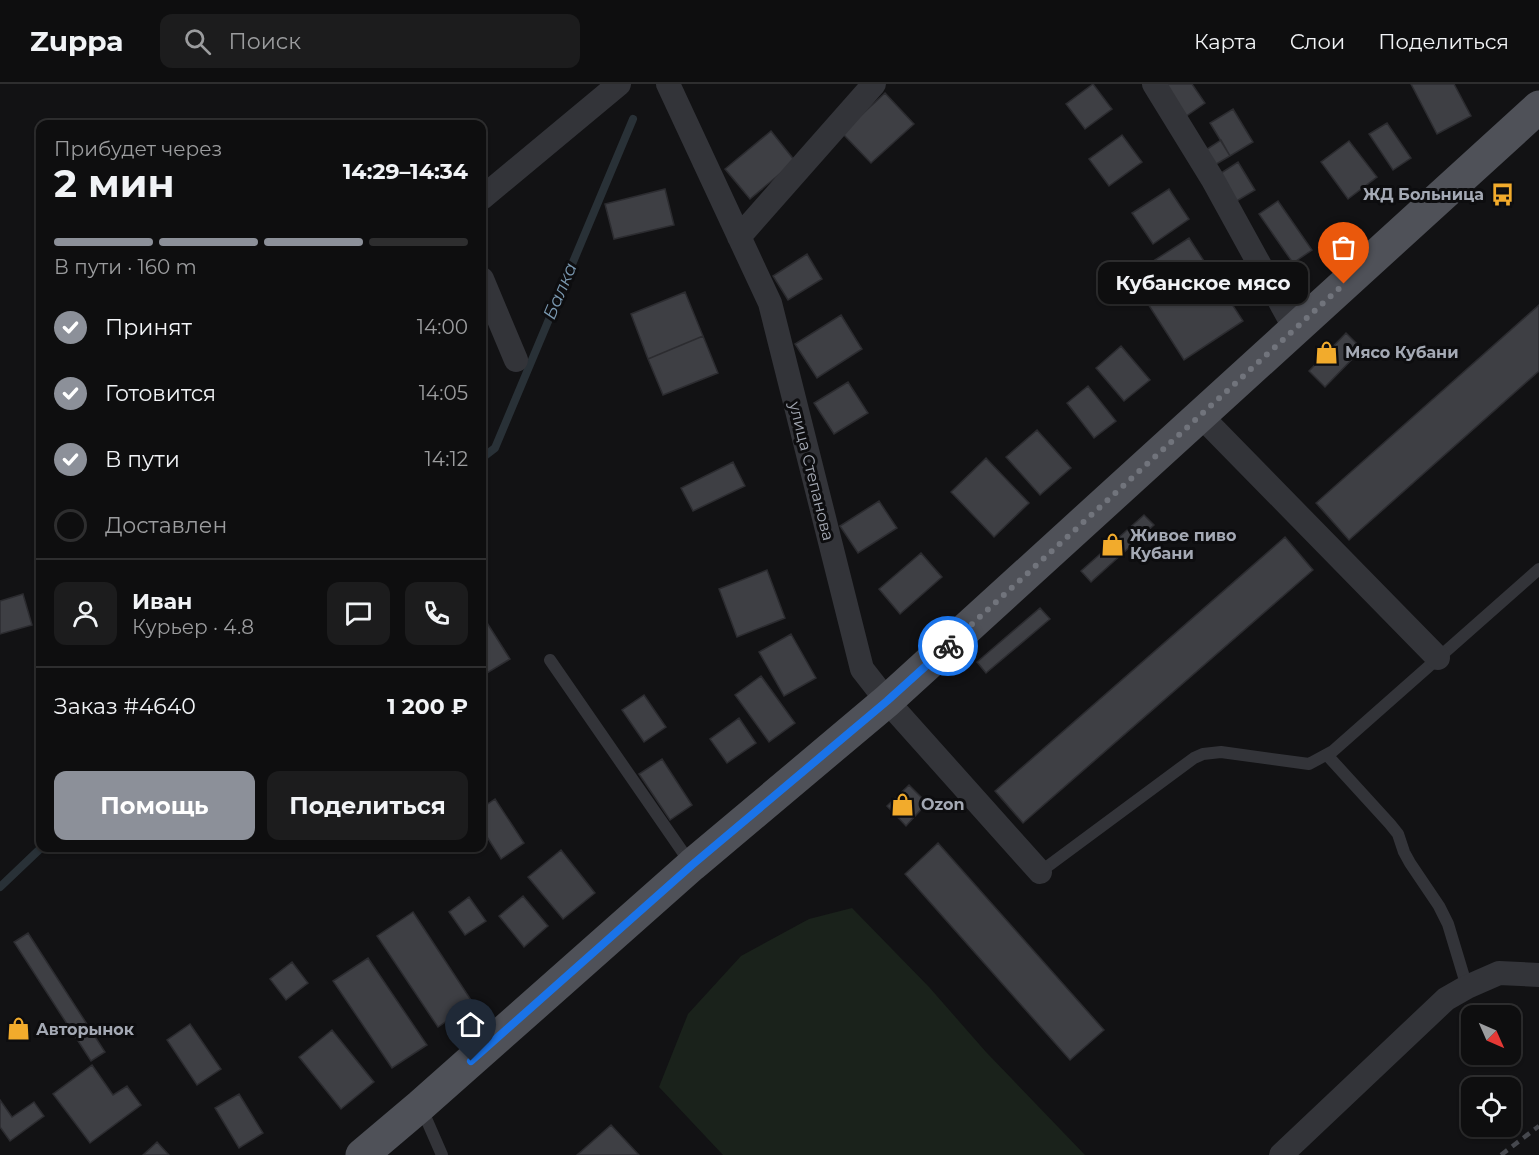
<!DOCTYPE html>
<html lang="ru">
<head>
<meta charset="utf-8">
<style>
	:root { --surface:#0e0e0f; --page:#1c1c1d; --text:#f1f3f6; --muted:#9b9c9e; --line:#2e2e2f; --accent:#8c9099 }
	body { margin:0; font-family:Montserrat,sans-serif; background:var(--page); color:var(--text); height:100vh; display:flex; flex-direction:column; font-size:22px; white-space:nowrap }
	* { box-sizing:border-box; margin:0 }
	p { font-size:20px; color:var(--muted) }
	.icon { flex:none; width:33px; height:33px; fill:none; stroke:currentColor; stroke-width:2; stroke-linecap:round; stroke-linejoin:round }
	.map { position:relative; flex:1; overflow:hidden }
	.panel { position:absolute; left:36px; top:36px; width:450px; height:732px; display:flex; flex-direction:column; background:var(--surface); border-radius:12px; box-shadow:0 2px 4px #0004,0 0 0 2px var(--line) }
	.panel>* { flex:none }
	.needle { width:39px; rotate:135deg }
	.fabs { position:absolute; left:1461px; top:921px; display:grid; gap:12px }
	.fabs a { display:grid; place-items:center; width:60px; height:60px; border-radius:12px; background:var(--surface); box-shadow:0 2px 4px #0004,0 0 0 2px var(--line); font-size:30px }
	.pin { position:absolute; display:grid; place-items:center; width:51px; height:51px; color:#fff; margin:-62px -26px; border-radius:50% 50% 50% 0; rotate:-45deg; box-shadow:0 0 6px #0007 }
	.pin .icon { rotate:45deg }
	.courier { position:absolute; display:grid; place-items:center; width:60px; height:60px; margin:-30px; border:4px solid #1a73e8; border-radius:50%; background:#fff; color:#222; box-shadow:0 2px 8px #0007 }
	.bubble { position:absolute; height:42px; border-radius:12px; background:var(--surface); box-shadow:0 2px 4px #0004,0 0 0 2px var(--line); font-size:20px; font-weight:700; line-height:42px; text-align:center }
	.headline em { font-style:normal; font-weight:700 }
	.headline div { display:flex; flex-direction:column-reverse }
	.headline { display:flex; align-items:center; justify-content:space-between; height:102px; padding:0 18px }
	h1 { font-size:39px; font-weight:700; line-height:45px }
	.bar { display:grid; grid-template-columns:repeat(4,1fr); gap:9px 6px; align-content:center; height:72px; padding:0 18px }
	.bar i { height:8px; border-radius:4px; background:var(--line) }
	.bar .on { background:var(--accent) }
	.bar p { grid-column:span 4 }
	.line { display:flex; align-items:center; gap:15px; padding:0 18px; border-top:2px solid var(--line) }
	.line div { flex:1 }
	.round { display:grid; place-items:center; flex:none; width:63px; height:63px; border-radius:12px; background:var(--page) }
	ol { padding:0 18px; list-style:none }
	li { display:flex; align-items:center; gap:18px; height:66px }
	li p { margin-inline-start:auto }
	li .icon { padding:6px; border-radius:50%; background:var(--accent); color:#fff; stroke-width:4 }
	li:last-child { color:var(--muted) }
	li i { width:33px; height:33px; border:3px solid var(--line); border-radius:50% }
	.primary-button { display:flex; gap:12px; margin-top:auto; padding:12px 18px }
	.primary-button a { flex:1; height:69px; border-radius:12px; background:var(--accent); color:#fff; font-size:24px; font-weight:700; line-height:69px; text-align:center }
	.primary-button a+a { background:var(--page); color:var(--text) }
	header { display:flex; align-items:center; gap:36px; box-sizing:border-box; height:84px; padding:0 30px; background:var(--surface); border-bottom:2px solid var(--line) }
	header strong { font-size:28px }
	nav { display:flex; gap:33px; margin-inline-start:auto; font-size:21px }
	.search { width:420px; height:54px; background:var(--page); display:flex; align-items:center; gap:15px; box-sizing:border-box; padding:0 21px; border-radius:12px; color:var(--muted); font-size:22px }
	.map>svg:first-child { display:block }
</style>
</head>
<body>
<header>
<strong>Zuppa</strong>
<div class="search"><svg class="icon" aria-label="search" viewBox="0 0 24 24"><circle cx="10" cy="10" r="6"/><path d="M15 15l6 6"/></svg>Поиск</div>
<nav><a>Карта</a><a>Слои</a><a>Поделиться</a></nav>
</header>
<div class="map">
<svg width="1539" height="1071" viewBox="0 0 1539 1071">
	<rect width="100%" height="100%" fill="#121214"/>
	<path fill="#1a221b" d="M 852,824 L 929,903 L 986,968 L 1085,1071 L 723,1071 L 659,1003 L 688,930 L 741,872 L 809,835 Z"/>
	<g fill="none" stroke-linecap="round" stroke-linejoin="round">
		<path stroke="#293137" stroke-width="8" d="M 482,374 L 495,364 L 633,35
			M 0,803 L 41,764"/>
	</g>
	<path fill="#3e3f44" stroke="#2c2c30" stroke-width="1.5" d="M 1093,0 L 1112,25 L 1085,45 L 1066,20 Z
		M 1166,0 L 1192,0 L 1205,19 L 1185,33 Z
		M 1411,0 L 1454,0 L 1471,32 L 1437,50 Z
		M 885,9 L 914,40 L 871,79 L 842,49 Z
		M 1233,25 L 1253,58 L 1230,72 L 1210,39 Z
		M 1387,39 L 1411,74 L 1393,86 L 1369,50 Z
		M 771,47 L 795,77 L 750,115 L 725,85 Z
		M 1122,51 L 1142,78 L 1109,102 L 1089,75 Z
		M 1221,56 L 1230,72 L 1213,82 L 1204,67 Z
		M 1349,57 L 1377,93 L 1348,115 L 1321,78 Z
		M 1238,78 L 1255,106 L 1235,118 L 1218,91 Z
		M 665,105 L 674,141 L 614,155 L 605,120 Z
		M 1169,105 L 1189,135 L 1153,160 L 1132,129 Z
		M 1278,117 L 1312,166 L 1293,179 L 1259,130 Z
		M 1189,154 L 1243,237 L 1184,276 L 1130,192 Z
		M 807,170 L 822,195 L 788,216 L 773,192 Z
		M 685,208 L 703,252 L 648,275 L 631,230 Z
		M 1539,221 L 1539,287 L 1349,456 L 1316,419 Z
		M 841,231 L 862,265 L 817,294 L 795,260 Z
		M 1346,249 L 1362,265 L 1325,303 L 1309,287 Z
		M 703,252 L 718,289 L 663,311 L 648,275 Z
		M 1121,262 L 1150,296 L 1124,317 L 1096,284 Z
		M 848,298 L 868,329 L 834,350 L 814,319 Z
		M 1088,302 L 1116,337 L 1094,354 L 1067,319 Z
		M 1037,346 L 1071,384 L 1040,411 L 1006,373 Z
		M 986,374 L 1029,419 L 994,453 L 951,408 Z
		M 733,378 L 745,402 L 693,427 L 681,404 Z
		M 879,417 L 897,444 L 858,469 L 840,442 Z
		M 1144,431 L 1154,441 L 1091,498 L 1081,487 Z
		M 1285,453 L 1313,486 L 1023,739 L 995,707 Z
		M 921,469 L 942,493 L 900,530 L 879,505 Z
		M 767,486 L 785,534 L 737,553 L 719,505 Z
		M 23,510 L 32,541 L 0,550 L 0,517 Z
		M 1040,524 L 1050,535 L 986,589 L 977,578 Z
		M 482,531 L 510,575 L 482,592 Z
		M 791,550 L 816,594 L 784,612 L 759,568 Z
		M 761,592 L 795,639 L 769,658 L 735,611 Z
		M 644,611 L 666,643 L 644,658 L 622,626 Z
		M 739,634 L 756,659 L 727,679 L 710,655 Z
		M 662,675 L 692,721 L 670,736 L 639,690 Z
		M 909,701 L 927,719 L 906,742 L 887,722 Z
		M 495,715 L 524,759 L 501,775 L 482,745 L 482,724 Z
		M 938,759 L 1104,946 L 1070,976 L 905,790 Z
		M 561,766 L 595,809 L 563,835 L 528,793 Z
		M 523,812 L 548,842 L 524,863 L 499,832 Z
		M 469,813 L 486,837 L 465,851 L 449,828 Z
		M 413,828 L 473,919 L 438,943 L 377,852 Z
		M 28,849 L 105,968 L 91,977 L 14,858 Z
		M 368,874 L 427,961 L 392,984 L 333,897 Z
		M 292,878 L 308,899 L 286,916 L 270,895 Z
		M 190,940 L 221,985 L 197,1001 L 167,956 Z
		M 332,946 L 374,998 L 341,1025 L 299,973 Z
		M 92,981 L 113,1011 L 127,1002 L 141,1021 L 90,1059 L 53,1010 Z
		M 239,1010 L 263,1049 L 239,1064 L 215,1024 Z
		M 0,1016 L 12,1033 L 34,1018 L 44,1032 L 10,1057 L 0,1043 Z
		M 611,1041 L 639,1071 L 577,1071 Z
		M 157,1058 L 169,1071 L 143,1071 Z"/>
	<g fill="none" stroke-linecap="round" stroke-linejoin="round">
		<path stroke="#333439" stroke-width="12" d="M 550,576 L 691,780
			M 1327,671 L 1390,740 L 1398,750 L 1404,768 L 1410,779 L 1439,822 L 1448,840 L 1467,903
			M 1040,788 L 1194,674 L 1203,670 L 1221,668 L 1309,680 L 1333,667 L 1539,485
			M 421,1023 L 442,1071"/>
		<path stroke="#333439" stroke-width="24" d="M 668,0 L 770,219 L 862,585 L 887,617 L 1040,788
			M 1154,0 L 1213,96 L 1295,245
			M 482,114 L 619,0
			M 739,153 L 874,0
			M 482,195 L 516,276
			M 1200,331 L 1438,574
			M 1281,1071 L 1446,915 L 1467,903 L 1499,889 L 1539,891"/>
		<path stroke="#4f5158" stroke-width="33" d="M 362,1071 L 420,1022 L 692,781 L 887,617 L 1539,23"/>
		<path stroke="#46484e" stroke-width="4.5" stroke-dasharray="8 6" stroke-linecap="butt" d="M 1501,1071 L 1539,1042"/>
	</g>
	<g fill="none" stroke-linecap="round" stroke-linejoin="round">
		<path stroke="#71747c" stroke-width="6" stroke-dasharray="0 10.8" d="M 948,562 L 1344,200"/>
		<path stroke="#1a73e8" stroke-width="8" d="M 471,977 L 692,781 L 887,617 L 948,562"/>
	</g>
	<defs>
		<symbol id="bus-bare" viewBox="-9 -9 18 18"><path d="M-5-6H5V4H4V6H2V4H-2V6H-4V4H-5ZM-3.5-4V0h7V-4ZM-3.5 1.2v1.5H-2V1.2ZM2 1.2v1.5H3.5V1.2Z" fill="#f2ab2c" stroke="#0d0d0f" stroke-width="2.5" paint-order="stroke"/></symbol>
		<symbol id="shop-bare" viewBox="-9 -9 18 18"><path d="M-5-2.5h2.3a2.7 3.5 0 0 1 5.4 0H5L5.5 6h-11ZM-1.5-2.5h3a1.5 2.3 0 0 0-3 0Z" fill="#f2ab2c" stroke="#0d0d0f" stroke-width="2.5" paint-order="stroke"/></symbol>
	</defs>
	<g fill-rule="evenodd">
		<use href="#bus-bare" x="1486" y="94" width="33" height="33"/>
		<use href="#shop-bare" x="1310" y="252" width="33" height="33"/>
		<use href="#shop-bare" x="1096" y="444" width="33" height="33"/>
		<use href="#shop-bare" x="886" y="704" width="33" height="33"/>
		<use href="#shop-bare" x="2" y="928" width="33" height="33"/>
	</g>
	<g text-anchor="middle" stroke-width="6" stroke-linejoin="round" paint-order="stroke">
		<g font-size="16" font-weight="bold" fill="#a4a9b4" stroke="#0d0d0f" text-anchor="start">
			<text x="1484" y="116" text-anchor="end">ЖД Больница</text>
			<text x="1345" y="274">Мясо Кубани</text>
			<text x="1130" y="457">Живое пиво<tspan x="1130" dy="18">Кубани</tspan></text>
			<text x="921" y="726">Ozon</text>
			<text x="36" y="951">Авторынок</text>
		</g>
		<g font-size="16" fill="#a4a9b4" stroke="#0d0d0f">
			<text transform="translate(812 387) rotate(76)" y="6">улица Степанова</text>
		</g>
		<g font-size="18" font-style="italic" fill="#7a98b0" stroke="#0d0d0f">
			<text transform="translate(560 207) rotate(-67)" y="6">Балка</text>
		</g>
	</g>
</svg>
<div class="fabs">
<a><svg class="needle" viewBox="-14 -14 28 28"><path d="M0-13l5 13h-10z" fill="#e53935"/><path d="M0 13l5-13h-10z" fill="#9b9c9e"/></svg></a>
<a><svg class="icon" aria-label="locate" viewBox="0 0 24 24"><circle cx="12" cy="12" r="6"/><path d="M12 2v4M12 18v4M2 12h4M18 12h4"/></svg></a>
</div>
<div class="pin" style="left:1344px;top:200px;background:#ea580c"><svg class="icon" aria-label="bag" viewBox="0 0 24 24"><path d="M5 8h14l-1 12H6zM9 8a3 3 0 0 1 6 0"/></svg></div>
<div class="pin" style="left:471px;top:977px;background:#1f2937"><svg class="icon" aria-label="home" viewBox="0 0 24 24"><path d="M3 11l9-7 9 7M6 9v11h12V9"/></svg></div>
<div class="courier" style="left:948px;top:562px"><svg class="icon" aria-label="bike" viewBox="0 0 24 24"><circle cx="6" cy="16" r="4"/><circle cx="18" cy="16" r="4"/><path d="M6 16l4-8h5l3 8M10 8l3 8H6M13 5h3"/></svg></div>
<div class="bubble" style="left:1098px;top:178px;width:210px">Кубанское мясо</div>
<section class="panel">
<div class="headline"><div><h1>2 мин</h1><p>Прибудет через</p></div><em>14:29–14:34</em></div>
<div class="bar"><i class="on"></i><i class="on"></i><i class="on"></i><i></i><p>В пути · 160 m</p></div>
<ol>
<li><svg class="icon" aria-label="check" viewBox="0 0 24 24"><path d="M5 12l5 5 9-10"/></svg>Принят<p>14:00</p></li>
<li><svg class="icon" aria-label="check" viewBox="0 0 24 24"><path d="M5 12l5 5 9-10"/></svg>Готовится<p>14:05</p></li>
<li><svg class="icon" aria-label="check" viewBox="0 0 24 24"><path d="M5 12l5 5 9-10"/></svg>В пути<p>14:12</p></li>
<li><i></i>Доставлен</li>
</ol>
<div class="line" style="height:108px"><a class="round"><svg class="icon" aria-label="person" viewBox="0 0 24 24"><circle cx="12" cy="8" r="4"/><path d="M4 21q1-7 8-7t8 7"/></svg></a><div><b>Иван</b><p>Курьер · 4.8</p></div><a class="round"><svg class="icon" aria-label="chat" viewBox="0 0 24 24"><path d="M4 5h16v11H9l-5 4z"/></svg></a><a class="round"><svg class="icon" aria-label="phone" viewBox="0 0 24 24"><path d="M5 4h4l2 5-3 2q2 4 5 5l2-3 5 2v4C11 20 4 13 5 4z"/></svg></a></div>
<div class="line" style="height:78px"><div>Заказ #4640</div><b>1 200 ₽</b></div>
<div class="primary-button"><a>Помощь</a><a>Поделиться</a></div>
</section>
</div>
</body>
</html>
